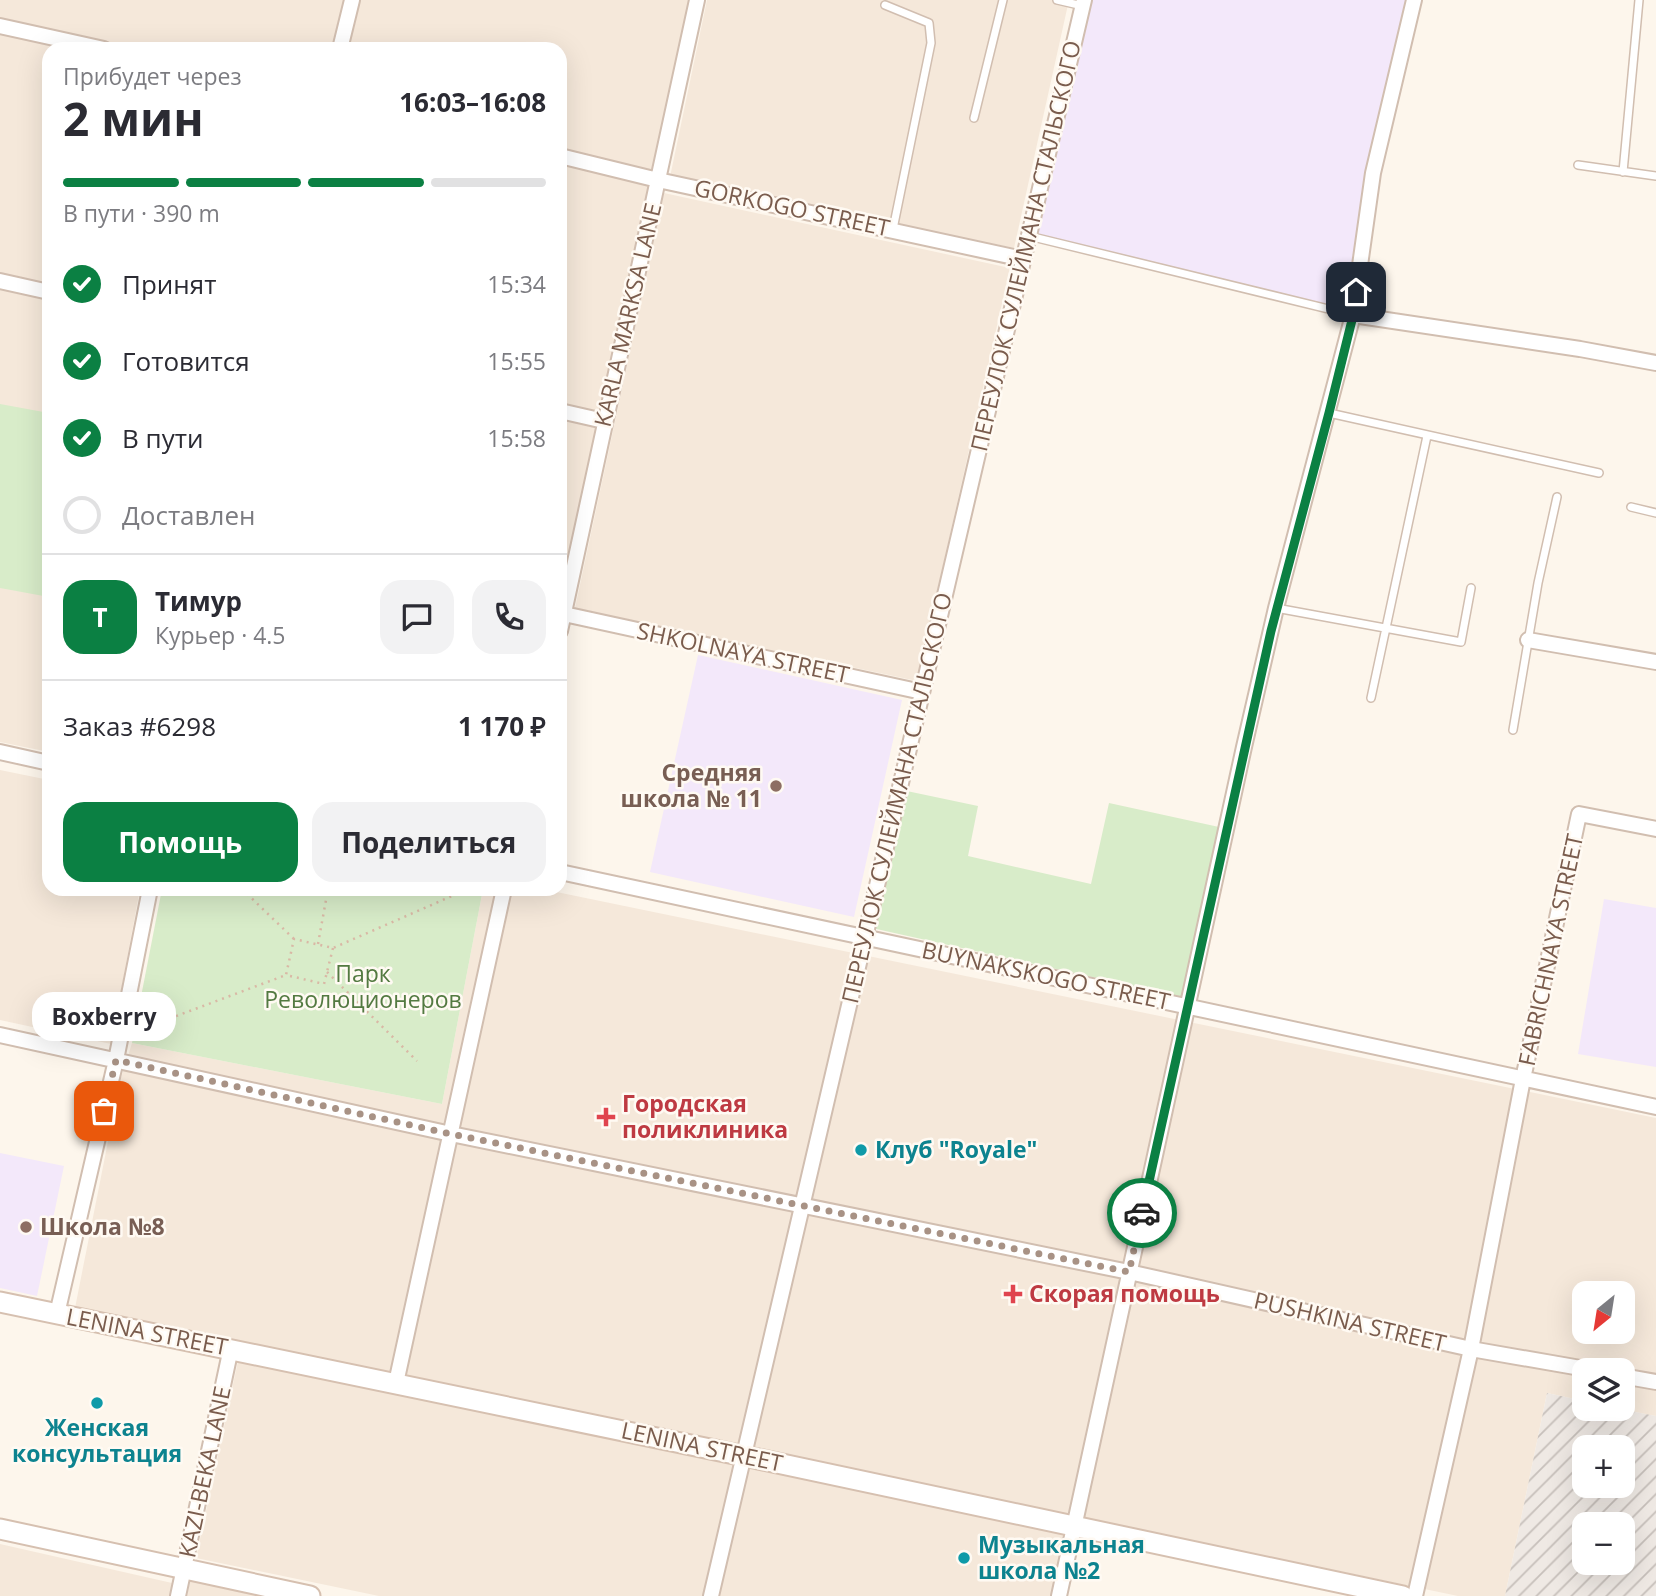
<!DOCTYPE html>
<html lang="ru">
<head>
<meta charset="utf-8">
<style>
	:root { --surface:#fff; --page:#f2f2f3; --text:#2b2b33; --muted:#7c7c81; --line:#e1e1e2; --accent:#0b8043 }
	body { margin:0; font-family:"Open Sans",sans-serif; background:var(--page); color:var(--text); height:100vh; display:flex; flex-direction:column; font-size:26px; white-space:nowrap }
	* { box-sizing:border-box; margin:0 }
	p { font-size:23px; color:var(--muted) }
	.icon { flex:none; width:38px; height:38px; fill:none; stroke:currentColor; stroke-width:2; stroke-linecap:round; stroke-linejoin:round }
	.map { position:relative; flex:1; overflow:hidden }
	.details { position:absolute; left:42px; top:42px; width:525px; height:854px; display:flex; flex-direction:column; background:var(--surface); border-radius:21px; box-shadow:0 7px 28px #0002 }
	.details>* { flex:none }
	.needle { width:46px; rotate:210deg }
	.buttons { position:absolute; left:1572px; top:1281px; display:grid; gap:14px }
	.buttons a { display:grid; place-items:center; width:63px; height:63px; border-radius:14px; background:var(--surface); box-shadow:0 7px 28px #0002; font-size:35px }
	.pin { position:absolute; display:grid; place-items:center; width:60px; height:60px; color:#fff; margin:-30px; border-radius:14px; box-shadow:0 4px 10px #0006 }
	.courier { position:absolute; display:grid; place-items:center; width:70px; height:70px; margin:-35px; border:5px solid #0b8043; border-radius:50%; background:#fff; color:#222; box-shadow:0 2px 9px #0007 }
	.bubble { position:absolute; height:49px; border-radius:21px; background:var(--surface); box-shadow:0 7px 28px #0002; font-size:23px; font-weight:700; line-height:49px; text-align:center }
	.headline em { font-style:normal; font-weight:700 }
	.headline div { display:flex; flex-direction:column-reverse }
	.headline { display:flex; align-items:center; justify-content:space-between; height:119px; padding:0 21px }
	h1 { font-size:46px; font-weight:700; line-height:52px }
	.bar { display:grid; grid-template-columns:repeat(4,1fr); gap:10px 7px; align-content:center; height:84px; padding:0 21px }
	.bar i { height:9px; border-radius:5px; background:var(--line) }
	.bar .active { background:var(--accent) }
	.bar p { grid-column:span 4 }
	.line { display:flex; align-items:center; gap:18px; padding:0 21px; border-top:2px solid var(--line) }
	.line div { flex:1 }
	.round { display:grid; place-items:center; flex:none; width:74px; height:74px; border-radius:21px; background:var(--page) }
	ol { padding:0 21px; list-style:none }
	li { display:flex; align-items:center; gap:21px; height:77px }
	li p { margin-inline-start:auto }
	li .icon { padding:7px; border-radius:50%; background:var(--accent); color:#fff; stroke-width:4 }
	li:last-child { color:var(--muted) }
	li i { width:38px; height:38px; border:4px solid var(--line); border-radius:50% }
	.cta { display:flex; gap:14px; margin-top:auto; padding:14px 21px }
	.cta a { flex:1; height:80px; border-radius:21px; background:var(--accent); color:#fff; font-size:28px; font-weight:700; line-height:80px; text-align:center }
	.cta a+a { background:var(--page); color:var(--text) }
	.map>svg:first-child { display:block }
</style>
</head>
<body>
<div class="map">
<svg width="1656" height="1596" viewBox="0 0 1656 1596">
	<defs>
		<pattern id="industrial-furrows" width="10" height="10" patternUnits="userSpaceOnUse" patternTransform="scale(1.75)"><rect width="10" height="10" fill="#efe9e4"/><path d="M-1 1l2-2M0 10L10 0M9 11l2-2" fill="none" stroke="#c7c0bb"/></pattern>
	</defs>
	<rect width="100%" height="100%" fill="#fdf6ec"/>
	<path fill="#f5e8da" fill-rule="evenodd" d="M 0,0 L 691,0 L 560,604 L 560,49 L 49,49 L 49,752 L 0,742 Z
		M 707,0 L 1069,0 L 1014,248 L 670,177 Z
		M 664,193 L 1010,268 L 917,681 L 575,608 Z
		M 0,770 L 49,780 L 49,889 L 140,889 L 111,1044 L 0,1020 Z
		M 483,889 L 542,889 L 1656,1118 L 1656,1416 L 1620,1409 L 1622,1409 L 1622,1370 L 1584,1370 L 1584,1401 L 1547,1393 L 1505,1596 L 1458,1596 L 75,1308 L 120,1081 L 132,1043 L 442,1104 ZM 1584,1293 L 1622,1293 L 1622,1332 L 1584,1332 Z
		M 238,1361 L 1065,1533 L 1052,1596 L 379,1596 L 196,1558 Z
		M 0,1544 L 172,1583 L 169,1596 L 0,1596 Z
		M 191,1577 L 279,1596 L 187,1596 Z"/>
	<path fill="url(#industrial-furrows)" fill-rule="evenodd" d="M 1547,1393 L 1584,1401 L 1584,1409 L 1620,1409 L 1656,1416 L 1656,1596 L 1505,1596 ZM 1584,1447 L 1622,1447 L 1622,1486 L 1584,1486 ZM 1584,1524 L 1622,1524 L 1622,1563 L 1584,1563 Z"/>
	<path fill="#f3e8fa" d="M 1084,0 L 1417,0 L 1353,315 L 1029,236 Z
		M 698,655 L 902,700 L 854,917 L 650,872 Z
		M 1604,899 L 1656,908 L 1656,1067 L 1578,1054 Z
		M 0,1153 L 64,1166 L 37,1296 L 0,1288 Z"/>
	<path fill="#d8ecc9" d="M 0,404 L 49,413 L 49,597 L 0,588 Z
		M 902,790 L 978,806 L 968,856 L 1091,884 L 1109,803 L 1219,827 L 1182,997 L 872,928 Z
		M 162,889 L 483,889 L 442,1104 L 132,1043 Z"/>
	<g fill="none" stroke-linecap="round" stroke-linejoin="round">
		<defs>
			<path id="lane" d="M 1057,0 L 1083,6
				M 885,5 L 929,23 L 931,43 L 893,229
				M 974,118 L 1003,0
				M 1578,165 L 1656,176
				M 1623,172 L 1639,0
				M 1029,236 L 1353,315
				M 1329,413 L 1599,473
				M 1631,507 L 1656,513
				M 1276,608 L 1461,642 L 1471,588
				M 1371,698 L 1427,436
				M 1513,730 L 1538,583 L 1557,497"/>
			<path id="street" d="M 0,26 L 104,49
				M 340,49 L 352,0
				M 560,156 L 658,180 L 1023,259
				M 0,281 L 49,292
				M 1353,315 L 1580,349 L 1656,363
				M 560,411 L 604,421
				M 564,614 L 922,692
				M 560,631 L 697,0
				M 1528,640 L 1656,662
				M 0,752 L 49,763
				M 560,872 L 1656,1107
				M 0,1035 L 451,1134 L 1129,1272 L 1471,1349 L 1592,1370
				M 57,1314 L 116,1060 L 150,889
				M 1622,1376 L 1656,1382
				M 396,1383 L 504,889
				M 178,1596 L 231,1348
				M 711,1596 L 1084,0
				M 1059,1596 L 1244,747 L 1276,608 L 1353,315 L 1373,173 L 1414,0
				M 1415,1596 L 1471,1349 L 1523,1079 L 1579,814 L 1656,829"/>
			<path id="secondary" d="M 0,1302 L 744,1456 L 1403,1596
				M 0,1529 L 310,1596"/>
		</defs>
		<use href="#lane" stroke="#d1beb0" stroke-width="10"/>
		<use href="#street" stroke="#d1beb0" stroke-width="18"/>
		<use href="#secondary" stroke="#d6c0b0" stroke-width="23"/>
		<path stroke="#d9b8a5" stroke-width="2.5" stroke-dasharray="2 5" stroke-linecap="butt" d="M 242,889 L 294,939
			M 318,944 L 328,889
			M 333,948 L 324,984 L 286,975 L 294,939 L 333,948 L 468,889
			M 327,972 L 417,1061
			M 163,1021 L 286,975"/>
		<use href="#lane" stroke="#fff" stroke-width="7"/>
		<use href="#street" stroke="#fff" stroke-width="14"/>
		<use href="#secondary" stroke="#fff" stroke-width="19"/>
	</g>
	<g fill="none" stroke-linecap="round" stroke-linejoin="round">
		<path stroke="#a89285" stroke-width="7" stroke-dasharray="0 12.6" d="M 104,1111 L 116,1060 L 451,1134 L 1129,1272 L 1142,1213"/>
		<path stroke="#0b8043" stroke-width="9" d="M 1142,1213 L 1271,631 L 1329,413 L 1353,316 L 1356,292"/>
	</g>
	<g fill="#8d6e63" stroke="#fffaf3" stroke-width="2.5">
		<circle cx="776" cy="786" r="7"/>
		<circle cx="26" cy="1227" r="7"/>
	</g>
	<g fill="#e0444e" stroke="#fffaf3" stroke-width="2.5">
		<path d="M602.5 1106.5h7v7h7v7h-7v7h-7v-7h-7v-7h7z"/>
		<path d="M1009.5 1283.5h7v7h7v7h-7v7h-7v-7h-7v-7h7z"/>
	</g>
	<g fill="#0f9aa8" stroke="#fffaf3" stroke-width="2.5">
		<circle cx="861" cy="1150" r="7"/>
		<circle cx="97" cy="1403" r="7"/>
		<circle cx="964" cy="1558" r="7"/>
	</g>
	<g text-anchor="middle" stroke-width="5" stroke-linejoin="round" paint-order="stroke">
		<g font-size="23" fill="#7a5c4d" stroke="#fffaf3">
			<text transform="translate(792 208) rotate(12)" y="8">GORKOGO STREET</text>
			<text transform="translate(1026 246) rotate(-77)" y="8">ПЕРЕУЛОК СУЛЕЙМАНА СТАЛЬСКОГО</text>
			<text transform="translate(628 315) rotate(-77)" y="8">KARLA MARKSA LANE</text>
			<text transform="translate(743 653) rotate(12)" y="8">SHKOLNAYA STREET</text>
			<text transform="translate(897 798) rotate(-77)" y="8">ПЕРЕУЛОК СУЛЕЙМАНА СТАЛЬСКОГО</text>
			<text transform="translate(1551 950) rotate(-78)" y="8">FABRICHNAYA STREET</text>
			<text transform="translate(1046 976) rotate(12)" y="8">BUYNAKSKOGO STREET</text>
			<text transform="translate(1350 1322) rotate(13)" y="8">PUSHKINA STREET</text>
			<text transform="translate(147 1332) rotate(11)" y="8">LENINA STREET</text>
			<text transform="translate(702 1447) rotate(12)" y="8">LENINA STREET</text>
			<text transform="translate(205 1472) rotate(-78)" y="8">KAZI-BEKA LANE</text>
		</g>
		<g font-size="23" font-weight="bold" fill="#785e54" stroke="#fffaf3" text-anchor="end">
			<text x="762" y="781">Средняя<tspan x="762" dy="26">школа № 11</tspan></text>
			<text x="40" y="1235" text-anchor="start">Школа №8</text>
		</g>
		<g font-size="23" fill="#537a41" stroke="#fffaf3">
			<text x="363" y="982">Парк<tspan x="363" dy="26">Революционеров</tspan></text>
		</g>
		<g font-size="23" font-weight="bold" fill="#be3a42" stroke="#fffaf3" text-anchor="start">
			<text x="622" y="1112">Городская<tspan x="622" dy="26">поликлиника</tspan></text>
			<text x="1029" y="1302">Скорая помощь</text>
		</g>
		<g font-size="23" font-weight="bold" fill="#0d838f" stroke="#fffaf3" text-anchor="start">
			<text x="875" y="1158">Клуб "Royale"</text>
			<text x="97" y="1436" text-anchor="middle">Женская<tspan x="97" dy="26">консультация</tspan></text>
			<text x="978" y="1553">Музыкальная<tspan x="978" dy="26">школа №2</tspan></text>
		</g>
	</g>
</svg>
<div class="buttons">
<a><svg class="needle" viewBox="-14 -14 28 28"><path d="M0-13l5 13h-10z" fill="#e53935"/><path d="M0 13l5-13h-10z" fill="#7c7c81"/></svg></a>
<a><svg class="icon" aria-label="layers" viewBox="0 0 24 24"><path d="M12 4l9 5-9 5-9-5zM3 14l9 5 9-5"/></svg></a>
<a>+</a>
<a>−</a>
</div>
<div class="pin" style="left:104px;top:1111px;background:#ea580c"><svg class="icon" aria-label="bag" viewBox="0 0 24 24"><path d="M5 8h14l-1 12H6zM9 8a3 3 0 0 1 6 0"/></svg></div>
<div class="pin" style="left:1356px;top:292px;background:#1f2937"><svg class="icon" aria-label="home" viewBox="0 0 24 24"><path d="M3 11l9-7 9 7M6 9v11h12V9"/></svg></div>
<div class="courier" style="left:1142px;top:1213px"><svg class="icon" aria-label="car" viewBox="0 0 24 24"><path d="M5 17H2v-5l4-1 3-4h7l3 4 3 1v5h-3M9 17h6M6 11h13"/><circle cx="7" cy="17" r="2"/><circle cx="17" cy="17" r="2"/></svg></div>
<div class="bubble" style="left:32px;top:992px;width:144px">Boxberry</div>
<section class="details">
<div class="headline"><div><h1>2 мин</h1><p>Прибудет через</p></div><em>16:03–16:08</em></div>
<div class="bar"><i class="active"></i><i class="active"></i><i class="active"></i><i></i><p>В пути · 390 m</p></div>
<ol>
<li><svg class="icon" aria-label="check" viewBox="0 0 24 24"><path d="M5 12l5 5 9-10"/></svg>Принят<p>15:34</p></li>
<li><svg class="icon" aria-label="check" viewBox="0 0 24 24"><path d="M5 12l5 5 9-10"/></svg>Готовится<p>15:55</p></li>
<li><svg class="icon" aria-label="check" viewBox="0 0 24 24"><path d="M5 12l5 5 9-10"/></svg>В пути<p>15:58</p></li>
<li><i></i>Доставлен</li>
</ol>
<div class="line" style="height:126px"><b class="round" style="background:var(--accent);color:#fff">Т</b><div><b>Тимур</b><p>Курьер · 4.5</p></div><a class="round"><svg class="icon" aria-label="chat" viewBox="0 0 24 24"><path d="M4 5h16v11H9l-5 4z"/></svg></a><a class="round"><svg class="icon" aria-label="phone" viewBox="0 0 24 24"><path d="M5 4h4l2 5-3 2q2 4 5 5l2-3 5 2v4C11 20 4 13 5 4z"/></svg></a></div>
<div class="line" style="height:91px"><div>Заказ #6298</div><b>1 170 ₽</b></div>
<div class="cta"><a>Помощь</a><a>Поделиться</a></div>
</section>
</div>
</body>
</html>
